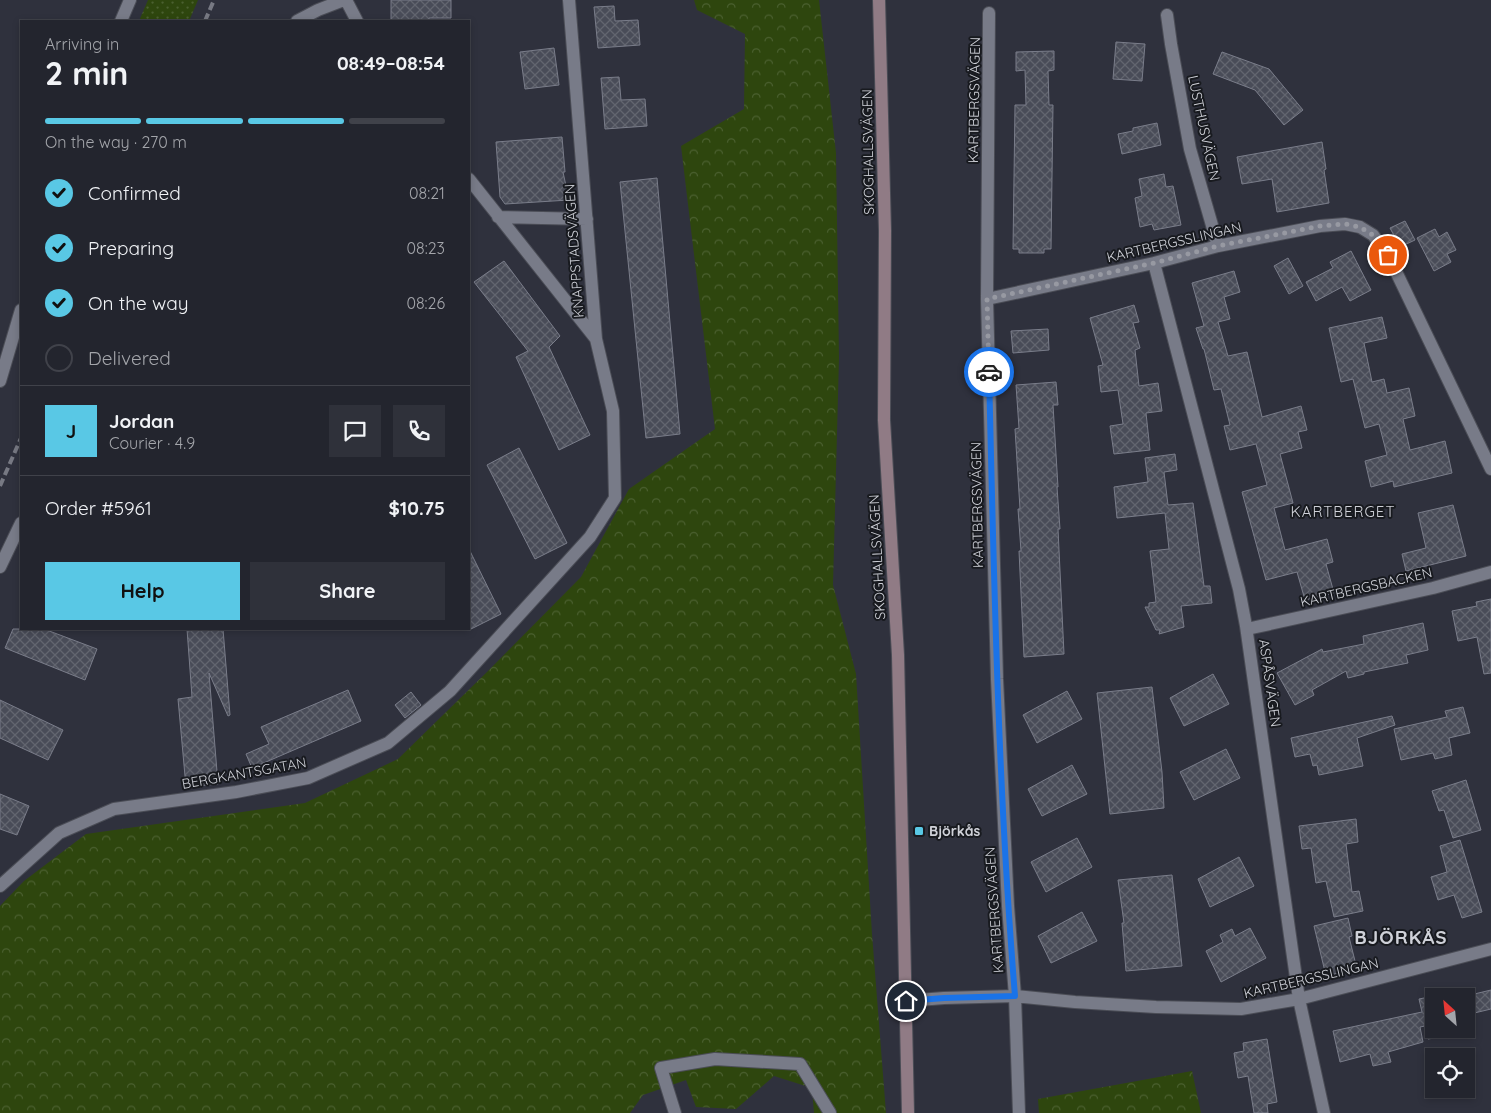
<!DOCTYPE html>
<html lang="en">
<head>
<meta charset="utf-8">
<style>
	:root { --surface:#23252e; --page:#2f313a; --text:#f1f3f6; --muted:#a3a5aa; --line:#40424a; --accent:#59c8e5 }
	body { margin:0; font-family:Quicksand,sans-serif; background:var(--page); color:var(--text); height:100vh; display:flex; flex-direction:column; font-size:19px; white-space:nowrap }
	* { box-sizing:border-box; margin:0 }
	p { font-size:16px; color:var(--muted) }
	.icon { flex:none; width:28px; height:28px; fill:none; stroke:currentColor; stroke-width:2; stroke-linecap:round; stroke-linejoin:round }
	.map { position:relative; flex:1; overflow:hidden }
	.drawer { position:absolute; left:20px; top:20px; width:450px; height:610px; display:flex; flex-direction:column; background:var(--surface); border-radius:0px; box-shadow:0 2px 8px #0003,0 0 0 1px var(--line) }
	.drawer>* { flex:none }
	.needle { width:32px; rotate:333deg }
	.controls { position:absolute; left:1425px; top:988px; display:grid; gap:10px }
	.controls a { display:grid; place-items:center; width:50px; height:50px; border-radius:0px; background:var(--surface); box-shadow:0 2px 8px #0003,0 0 0 1px var(--line); font-size:25px }
	.pin { position:absolute; display:grid; place-items:center; width:42px; height:42px; color:#fff; margin:-21px; border:2px solid #fff; border-radius:50%; box-shadow:0 1px 5px #0007 }
	.courier { position:absolute; display:grid; place-items:center; width:50px; height:50px; margin:-25px; border:4px solid #1a73e8; border-radius:50%; background:#fff; color:#222; box-shadow:0 1px 6px #0007 }
	.summary em { font-style:normal; font-weight:800 }
	.summary div { display:flex; flex-direction:column-reverse }
	.summary { display:flex; align-items:center; justify-content:space-between; height:85px; padding:0 25px }
	h1 { font-size:32px; font-weight:800; line-height:38px }
	.bar { display:grid; grid-template-columns:repeat(4,1fr); gap:8px 5px; align-content:center; height:60px; padding:0 25px }
	.bar i { height:6px; border-radius:4px; background:var(--line) }
	.bar .selected { background:var(--accent) }
	.bar p { grid-column:span 4 }
	.line { display:flex; align-items:center; gap:12px; padding:0 25px; border-top:1px solid var(--line) }
	.line div { flex:1 }
	.round { display:grid; place-items:center; flex:none; width:52px; height:52px; border-radius:0px; background:var(--page) }
	ol { padding:0 25px; list-style:none }
	li { display:flex; align-items:center; gap:15px; height:55px }
	li p { margin-inline-start:auto }
	li .icon { padding:5px; border-radius:50%; background:var(--accent); color:#111; stroke-width:4 }
	li:last-child { color:var(--muted) }
	li i { width:28px; height:28px; border:2px solid var(--line); border-radius:50% }
	.button { display:flex; gap:10px; margin-top:auto; padding:10px 25px }
	.button a { flex:1; height:58px; border-radius:0px; background:var(--accent); color:#111; font-size:20px; font-weight:800; line-height:58px; text-align:center }
	.button a+a { background:var(--page); color:var(--text) }
	.map>svg:first-child { display:block }
</style>
</head>
<body>
<div class="map">
<svg width="1491" height="1113" viewBox="0 0 1491 1113">
	<defs>
		<pattern id="grass-dots" width="8" height="8" patternUnits="userSpaceOnUse" patternTransform="scale(1.25)"><rect width="8" height="8" fill="#2e460e"/><path d="M2 2h.1M6 6h.1" fill="none" stroke="#4b6030" stroke-width="1.8" stroke-linecap="round"/></pattern>
		<pattern id="forest-crowns" width="20" height="18" patternUnits="userSpaceOnUse" patternTransform="scale(1.25)"><rect width="20" height="18" fill="#2e460e"/><path d="M2 6a3 3 0 1 1 6 0M12 15a3 3 0 1 1 6 0" fill="none" stroke="#4b6030"/></pattern>
		<pattern id="building-cross-hatch" width="8" height="8" patternUnits="userSpaceOnUse" patternTransform="scale(1.25)"><rect width="8" height="8" fill="#494c58"/><path d="M0 0l8 8M0 8l8-8" fill="none" stroke="#62656f"/></pattern>
	</defs>
	<rect width="100%" height="100%" fill="#2f313d"/>
	<path fill="url(#grass-dots)" d="M 148,0 L 198,0 L 189,21 L 139,21 Z"/>
	<path fill="url(#forest-crowns)" d="M 694,0 L 819,0 L 836,153 L 839,358 L 833,585 L 856,674 L 872,934 L 886,1113 L 814,1113 L 812,1088 L 774,1076 L 736,1109 L 696,1107 L 686,1080 L 643,1095 L 630,1113 L 0,1113 L 0,906 L 24,881 L 86,834 L 305,803 L 398,759 L 488,671 L 581,577 L 629,489 L 715,429 L 681,146 L 744,109 L 745,34 L 697,10 Z
		M 1192,1071 L 1201,1113 L 1039,1113 L 1038,1099 Z"/>
	<path fill="url(#building-cross-hatch)" stroke="#7a7d8a" d="M 391,0 L 451,0 L 451,18 L 429,18 L 429,21 L 391,21 Z
		M 614,6 L 615,21 L 638,20 L 640,45 L 598,48 L 594,7 Z
		M 1116,42 L 1145,44 L 1142,81 L 1113,79 Z
		M 554,48 L 559,85 L 525,89 L 520,52 Z
		M 1054,51 L 1054,70 L 1048,71 L 1049,105 L 1053,105 L 1051,249 L 1044,249 L 1044,253 L 1019,253 L 1019,249 L 1013,249 L 1015,105 L 1026,105 L 1025,70 L 1016,71 L 1016,52 Z
		M 1222,52 L 1269,69 L 1303,110 L 1284,125 L 1255,90 L 1213,74 Z
		M 619,77 L 621,100 L 645,99 L 647,126 L 605,129 L 601,78 Z
		M 1157,123 L 1161,145 L 1122,154 L 1118,134 L 1133,131 L 1133,128 Z
		M 562,137 L 565,172 L 563,172 L 569,200 L 505,204 L 500,197 L 496,142 Z
		M 1322,142 L 1326,169 L 1324,170 L 1329,203 L 1277,212 L 1272,179 L 1242,184 L 1237,157 Z
		M 1164,174 L 1166,187 L 1173,186 L 1181,225 L 1154,230 L 1152,224 L 1140,227 L 1135,198 L 1142,196 L 1139,179 Z
		M 657,178 L 680,434 L 646,438 L 620,182 Z
		M 1405,221 L 1415,240 L 1400,247 L 1390,228 Z
		M 1435,229 L 1439,237 L 1447,232 L 1456,250 L 1447,254 L 1451,262 L 1434,271 L 1417,238 Z
		M 1351,251 L 1371,290 L 1350,301 L 1342,287 L 1316,301 L 1306,282 L 1333,268 L 1330,262 Z
		M 1288,258 L 1303,286 L 1289,294 L 1274,266 Z
		M 504,261 L 560,336 L 549,347 L 590,435 L 559,450 L 516,357 L 528,351 L 474,282 Z
		M 1234,271 L 1240,292 L 1224,297 L 1230,319 L 1218,322 L 1228,356 L 1247,352 L 1262,417 L 1301,406 L 1307,430 L 1298,432 L 1302,448 L 1280,454 L 1293,503 L 1274,508 L 1285,550 L 1327,539 L 1333,562 L 1326,564 L 1334,593 L 1305,600 L 1297,572 L 1266,580 L 1242,492 L 1267,485 L 1256,444 L 1230,450 L 1224,426 L 1230,425 L 1221,389 L 1214,390 L 1204,349 L 1203,349 L 1196,328 L 1204,326 L 1192,283 Z
		M 1134,305 L 1139,322 L 1133,323 L 1140,348 L 1135,350 L 1139,386 L 1158,383 L 1162,411 L 1146,413 L 1150,450 L 1114,454 L 1110,426 L 1123,424 L 1118,390 L 1101,392 L 1098,366 L 1103,365 L 1090,318 Z
		M 1382,317 L 1387,338 L 1364,343 L 1372,382 L 1384,379 L 1387,393 L 1409,388 L 1415,416 L 1403,419 L 1410,450 L 1445,441 L 1452,473 L 1394,487 L 1393,481 L 1371,487 L 1365,461 L 1387,455 L 1379,424 L 1365,428 L 1353,379 L 1341,382 L 1329,328 Z
		M 1048,329 L 1049,350 L 1013,353 L 1011,331 Z
		M 1056,382 L 1058,405 L 1053,405 L 1058,487 L 1057,487 L 1060,529 L 1058,529 L 1064,654 L 1024,657 L 1019,551 L 1021,551 L 1018,509 L 1020,509 L 1015,429 L 1019,428 L 1016,385 Z
		M 519,448 L 567,543 L 535,559 L 487,465 Z
		M 1175,454 L 1177,470 L 1164,472 L 1168,505 L 1193,503 L 1204,586 L 1210,586 L 1212,603 L 1181,606 L 1184,627 L 1159,634 L 1160,630 L 1156,630 L 1145,607 L 1149,607 L 1149,603 L 1156,602 L 1150,551 L 1169,549 L 1165,513 L 1117,518 L 1114,487 L 1148,482 L 1145,458 Z
		M 1453,505 L 1466,556 L 1406,571 L 1402,554 L 1426,548 L 1418,513 Z
		M 469,549 L 501,614 L 469,630 Z
		M 1491,599 L 1491,673 L 1484,674 L 1477,637 L 1458,641 L 1452,611 L 1477,606 L 1476,602 Z
		M 1423,623 L 1428,650 L 1406,655 L 1408,663 L 1364,672 L 1364,674 L 1348,678 L 1346,671 L 1312,690 L 1314,695 L 1295,705 L 1277,673 L 1322,649 L 1323,652 L 1364,644 L 1363,636 Z
		M 13,629 L 44,629 L 97,649 L 85,680 L 5,648 Z
		M 187,629 L 223,629 L 230,715 L 228,716 L 209,673 L 218,784 L 186,787 L 178,699 L 192,697 Z
		M 1213,674 L 1229,704 L 1184,726 L 1170,698 Z
		M 1152,687 L 1162,772 L 1164,808 L 1110,814 L 1097,693 Z
		M 348,690 L 361,721 L 252,768 L 246,754 L 269,744 L 261,727 Z
		M 1067,691 L 1082,719 L 1037,743 L 1023,715 Z
		M 411,692 L 421,705 L 405,718 L 395,705 Z
		M 0,700 L 63,730 L 48,760 L 0,738 Z
		M 1463,707 L 1470,733 L 1449,738 L 1452,755 L 1435,759 L 1433,753 L 1401,760 L 1394,729 L 1447,717 L 1445,711 Z
		M 1392,716 L 1395,725 L 1357,738 L 1363,766 L 1319,775 L 1317,765 L 1313,766 L 1310,754 L 1295,757 L 1291,738 Z
		M 1226,749 L 1240,778 L 1194,800 L 1180,772 Z
		M 1072,765 L 1087,794 L 1042,816 L 1028,789 Z
		M 1466,780 L 1481,830 L 1453,838 L 1444,810 L 1439,811 L 1432,791 Z
		M 0,794 L 29,806 L 17,835 L 0,829 Z
		M 1356,819 L 1358,842 L 1346,844 L 1352,892 L 1359,891 L 1363,911 L 1334,917 L 1326,881 L 1316,883 L 1311,848 L 1302,849 L 1299,826 Z
		M 1077,838 L 1092,867 L 1046,892 L 1031,862 Z
		M 1460,840 L 1482,912 L 1462,918 L 1454,895 L 1438,900 L 1431,877 L 1447,872 L 1440,846 Z
		M 1239,857 L 1254,886 L 1210,907 L 1198,879 Z
		M 1172,875 L 1182,966 L 1126,971 L 1122,923 L 1124,923 L 1118,880 Z
		M 1082,912 L 1097,941 L 1051,963 L 1038,936 Z
		M 1348,918 L 1352,936 L 1349,937 L 1357,969 L 1326,976 L 1314,926 Z
		M 1250,928 L 1266,958 L 1221,982 L 1206,951 L 1223,942 L 1220,935 L 1232,929 L 1235,936 Z
		M 1491,990 L 1491,1009 L 1466,1015 L 1466,996 Z
		M 1434,996 L 1434,1038 L 1428,1039 L 1425,1026 L 1420,1027 L 1423,1042 L 1388,1052 L 1391,1062 L 1373,1066 L 1370,1054 L 1340,1062 L 1333,1031 L 1422,1012 L 1419,999 Z
		M 1267,1039 L 1277,1102 L 1267,1104 L 1268,1113 L 1254,1113 L 1248,1076 L 1238,1078 L 1234,1053 L 1244,1051 L 1243,1043 Z"/>
	<g fill="none" stroke-linecap="round" stroke-linejoin="round">
		<defs>
			<path id="minor" d="M 346,0 L 357,21
				M 989,13 L 987,299 L 997,679 L 1008,906 L 1015,996 L 1075,1002 L 1156,1007 L 1241,1009 L 1299,999 L 1491,949
				M 1167,15 L 1171,44 L 1190,149 L 1218,246
				M 121,21 L 130,0
				M 297,21 L 318,10 L 344,0
				M 469,179 L 596,339
				M 498,217 L 587,219
				M 1154,263 L 1239,589 L 1246,626 L 1299,999 L 1324,1113
				M 987,299 L 1154,263 L 1218,246 L 1320,226 L 1345,224 L 1360,227 L 1373,235 L 1388,255 L 1491,469
				M 0,381 L 21,310
				M 0,567 L 21,523
				M 1247,629 L 1433,588 L 1491,572
				M 0,886 L 59,833 L 114,809 L 236,792 L 308,778 L 388,743 L 450,691 L 590,537 L 615,498 L 613,411 L 596,339 L 569,0
				M 906,1001 L 944,998 L 1015,996 L 1019,1113
				M 675,1113 L 661,1068 L 715,1059 L 800,1064 L 830,1113"/>
			<path id="secondary" d="M 879,0 L 885,231 L 884,420 L 898,655 L 908,1113"/>
		</defs>
		<use href="#minor" stroke="#4b4d56" stroke-width="14"/>
		<use href="#secondary" stroke="#4b4d56" stroke-width="14"/>
		<use href="#minor" stroke="#787b88" stroke-width="12"/>
		<use href="#secondary" stroke="#907b85" stroke-width="12"/>
		<path stroke="#777983" stroke-width="4" stroke-dasharray="8 4" stroke-linecap="butt" d="M 205,21 L 214,0
			M 0,486 L 21,438"/>
	</g>
	<g fill="none" stroke-linecap="round" stroke-linejoin="round">
		<path stroke="#9799a2" stroke-width="5" stroke-dasharray="0 9" d="M 989,372 L 987,299 L 1154,263 L 1218,246 L 1320,226 L 1345,224 L 1360,227 L 1373,235 L 1388,255"/>
		<path stroke="#1a73e8" stroke-width="6" d="M 906,1001 L 944,998 L 1015,996 C 998,788 994,580 989,372"/>
	</g>
	<rect fill="#59c8e5" stroke="#181a1f" stroke-width="2" x="914" y="826" width="10" height="10" rx="2.5"/>
	<g text-anchor="middle" stroke-width="4" stroke-linejoin="round" paint-order="stroke">
		<g font-size="14" fill="#cfd1d8" stroke="#181a1f">
			<text transform="translate(974 100) rotate(-89)" y="5">KARTBERGSVÄGEN</text>
			<text transform="translate(1204 128) rotate(78)" y="5">LUSTHUSVÄGEN</text>
			<text transform="translate(868 152) rotate(-91)" y="5">SKOGHALLSVÄGEN</text>
			<text transform="translate(1174 242) rotate(-13)" y="5">KARTBERGSSLINGAN</text>
			<text transform="translate(574 251) rotate(-94)" y="5">KNAPPSTADSVÄGEN</text>
			<text transform="translate(977 505) rotate(-91)" y="5">KARTBERGSVÄGEN</text>
			<text transform="translate(877 557) rotate(-93)" y="5">SKOGHALLSVÄGEN</text>
			<text transform="translate(1366 587) rotate(-13)" y="5">KARTBERGSBACKEN</text>
			<text transform="translate(1270 683) rotate(82)" y="5">ASPÅSVÄGEN</text>
			<text transform="translate(244 773) rotate(-10)" y="5">BERGKANTSGATAN</text>
			<text transform="translate(994 910) rotate(-94)" y="5">KARTBERGSVÄGEN</text>
			<text transform="translate(1311 978) rotate(-13)" y="5">KARTBERGSSLINGAN</text>
		</g>
		<g font-size="14" font-weight="bold" fill="#cfd1d8" stroke="#181a1f" text-anchor="start">
			<text x="929" y="836">Björkås</text>
		</g>
		<g font-size="15" letter-spacing="1" fill="#cfd1d8" stroke="#181a1f">
			<text x="1343" y="517">KARTBERGET</text>
		</g>
		<g font-size="19" font-weight="bold" letter-spacing="1" fill="#cfd1d8" stroke="#181a1f">
			<text x="1401" y="944">BJÖRKÅS</text>
		</g>
	</g>
</svg>
<div class="controls">
<a><svg class="needle" viewBox="-14 -14 28 28"><path d="M0-13l5 13h-10z" fill="#e53935"/><path d="M0 13l5-13h-10z" fill="#a3a5aa"/></svg></a>
<a><svg class="icon" aria-label="locate" viewBox="0 0 24 24"><circle cx="12" cy="12" r="6"/><path d="M12 2v4M12 18v4M2 12h4M18 12h4"/></svg></a>
</div>
<div class="pin" style="left:1388px;top:255px;background:#ea580c"><svg class="icon" aria-label="bag" viewBox="0 0 24 24"><path d="M5 8h14l-1 12H6zM9 8a3 3 0 0 1 6 0"/></svg></div>
<div class="pin" style="left:906px;top:1001px;background:#1f2937"><svg class="icon" aria-label="home" viewBox="0 0 24 24"><path d="M3 11l9-7 9 7M6 9v11h12V9"/></svg></div>
<div class="courier" style="left:989px;top:372px"><svg class="icon" aria-label="car" viewBox="0 0 24 24"><path d="M5 17H2v-5l4-1 3-4h7l3 4 3 1v5h-3M9 17h6M6 11h13"/><circle cx="7" cy="17" r="2"/><circle cx="17" cy="17" r="2"/></svg></div>
<section class="drawer">
<div class="summary"><div><h1>2 min</h1><p>Arriving in</p></div><em>08:49–08:54</em></div>
<div class="bar"><i class="selected"></i><i class="selected"></i><i class="selected"></i><i></i><p>On the way · 270 m</p></div>
<ol>
<li><svg class="icon" aria-label="check" viewBox="0 0 24 24"><path d="M5 12l5 5 9-10"/></svg>Confirmed<p>08:21</p></li>
<li><svg class="icon" aria-label="check" viewBox="0 0 24 24"><path d="M5 12l5 5 9-10"/></svg>Preparing<p>08:23</p></li>
<li><svg class="icon" aria-label="check" viewBox="0 0 24 24"><path d="M5 12l5 5 9-10"/></svg>On the way<p>08:26</p></li>
<li><i></i>Delivered</li>
</ol>
<div class="line" style="height:90px"><b class="round" style="background:var(--accent);color:#111">J</b><div><b>Jordan</b><p>Courier · 4.9</p></div><a class="round"><svg class="icon" aria-label="chat" viewBox="0 0 24 24"><path d="M4 5h16v11H9l-5 4z"/></svg></a><a class="round"><svg class="icon" aria-label="phone" viewBox="0 0 24 24"><path d="M5 4h4l2 5-3 2q2 4 5 5l2-3 5 2v4C11 20 4 13 5 4z"/></svg></a></div>
<div class="line" style="height:65px"><div>Order #5961</div><b>$10.75</b></div>
<div class="button"><a>Help</a><a>Share</a></div>
</section>
</div>
</body>
</html>
